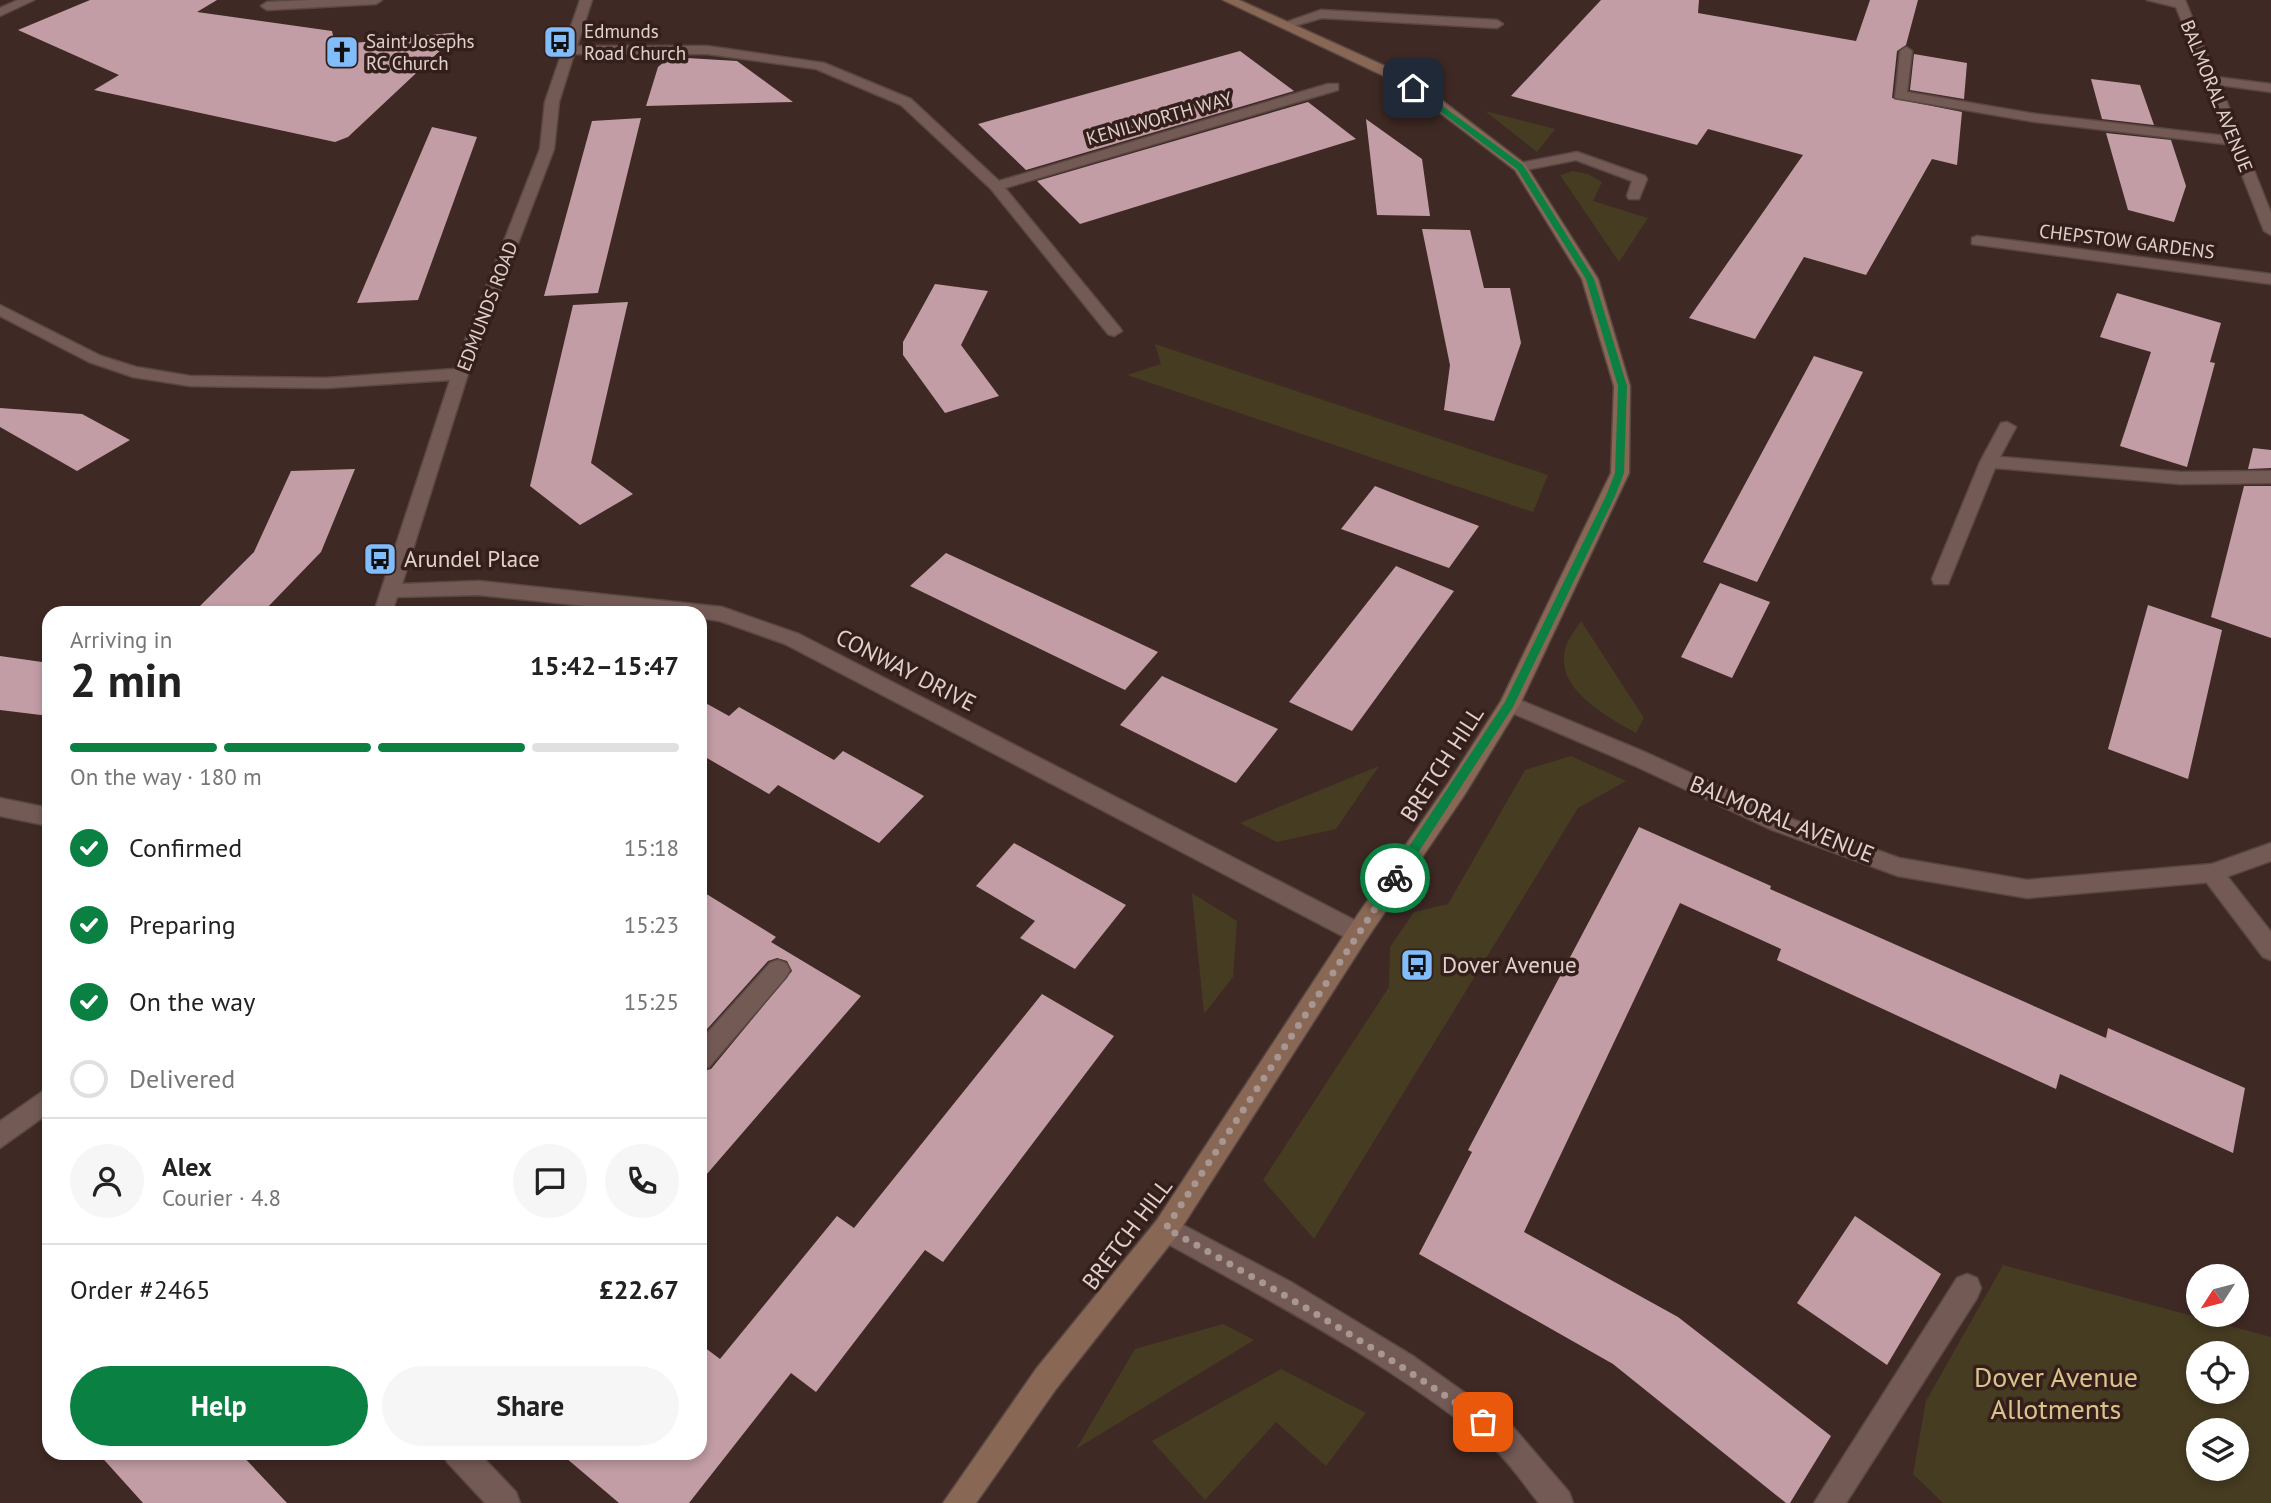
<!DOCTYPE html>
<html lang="en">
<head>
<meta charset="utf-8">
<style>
	:root { --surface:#fff; --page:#f6f6f6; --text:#222; --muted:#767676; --line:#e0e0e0; --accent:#0b8043 }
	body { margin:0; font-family:"PT Sans",sans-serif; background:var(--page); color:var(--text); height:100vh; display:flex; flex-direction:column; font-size:26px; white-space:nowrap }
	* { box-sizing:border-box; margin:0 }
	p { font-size:23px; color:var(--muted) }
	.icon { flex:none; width:38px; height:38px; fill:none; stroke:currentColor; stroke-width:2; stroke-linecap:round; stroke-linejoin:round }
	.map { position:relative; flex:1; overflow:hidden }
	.details { position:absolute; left:42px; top:606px; width:665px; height:854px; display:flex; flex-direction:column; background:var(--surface); border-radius:21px; box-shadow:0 4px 10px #0003 }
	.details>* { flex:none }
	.needle { width:46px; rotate:234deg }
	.controls { position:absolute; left:2186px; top:1264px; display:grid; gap:14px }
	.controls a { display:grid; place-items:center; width:63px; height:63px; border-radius:50%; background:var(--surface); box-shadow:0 4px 10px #0003; font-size:35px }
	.pin { position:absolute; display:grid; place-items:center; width:60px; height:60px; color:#fff; margin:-30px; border-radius:14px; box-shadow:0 4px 10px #0006 }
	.courier { position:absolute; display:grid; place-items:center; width:70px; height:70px; margin:-35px; border:5px solid #0b8043; border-radius:50%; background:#fff; color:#222; box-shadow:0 2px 9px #0007 }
	.head em { font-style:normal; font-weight:800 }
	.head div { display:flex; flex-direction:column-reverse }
	.head { display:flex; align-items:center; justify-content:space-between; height:119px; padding:0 28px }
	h1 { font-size:46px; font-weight:800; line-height:52px }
	.bar { display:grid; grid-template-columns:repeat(4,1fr); gap:10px 7px; align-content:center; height:84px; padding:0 28px }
	.bar i { height:9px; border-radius:5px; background:var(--line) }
	.bar .on { background:var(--accent) }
	.bar p { grid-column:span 4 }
	.line { display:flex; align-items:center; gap:18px; padding:0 28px; border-top:2px solid var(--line) }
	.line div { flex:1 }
	.round { display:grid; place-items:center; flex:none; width:74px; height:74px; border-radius:37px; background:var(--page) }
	ol { padding:0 28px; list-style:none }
	li { display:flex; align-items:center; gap:21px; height:77px }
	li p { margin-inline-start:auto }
	li .icon { padding:7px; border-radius:50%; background:var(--accent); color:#fff; stroke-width:4 }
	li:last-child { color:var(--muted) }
	li i { width:38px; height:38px; border:4px solid var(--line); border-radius:50% }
	.button { display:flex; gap:14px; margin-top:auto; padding:14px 28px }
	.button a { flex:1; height:80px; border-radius:42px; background:var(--accent); color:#fff; font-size:28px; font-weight:800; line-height:80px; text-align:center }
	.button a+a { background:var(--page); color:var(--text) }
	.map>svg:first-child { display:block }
</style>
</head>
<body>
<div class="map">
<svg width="2271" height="1503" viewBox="0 0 2271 1503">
	<rect width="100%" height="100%" fill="#3f2924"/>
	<path fill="#463c22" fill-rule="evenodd" d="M 1485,111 L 1555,129 L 1537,152 Z
		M 1573,171 L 1588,174 L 1602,182 L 1593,201 L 1648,218 L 1619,262 L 1560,175 Z
		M 1155,344 L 1548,475 L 1533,512 L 1127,375 L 1161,364 Z
		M 1581,621 L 1644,718 L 1636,733 C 1608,717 1555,690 1565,650 C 1567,640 1575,630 1581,621 Z
		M 1571,756 L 1626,781 L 1578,808 L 1314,1239 L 1263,1180 L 1389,987 L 1390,947 L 1414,912 L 1448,904 L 1525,770 Z
		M 1379,766 L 1336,829 L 1277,842 L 1240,823 Z
		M 1192,893 L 1237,921 L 1233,977 L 1204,1014 Z
		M 2003,1265 L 2271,1337 L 2271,1503 L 1943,1503 L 1913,1474 L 1926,1401 ZM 2198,1353 L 2236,1353 L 2236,1391 L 2198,1391 ZM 2198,1430 L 2236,1430 L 2236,1468 L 2198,1468 Z
		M 1223,1324 L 1254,1340 L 1076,1449 L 1135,1349 Z
		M 1281,1369 L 1366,1413 L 1326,1466 L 1276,1422 L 1205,1500 L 1152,1441 Z"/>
	<path fill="#c29da5" d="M 90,0 L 217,0 L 197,12 L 332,31 L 335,45 L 460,32 L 348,137 L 335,142 L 94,90 L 119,75 L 18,30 Z
		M 1601,0 L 1699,0 L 1698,13 L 1856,41 L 1870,0 L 1918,0 L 1906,45 L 1897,51 L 1892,98 L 1962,112 L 1957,165 L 1932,159 L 1866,275 L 1804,257 L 1755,339 L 1689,318 L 1803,155 L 1708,129 L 1697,145 L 1511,96 Z
		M 1240,51 L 1294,91 L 1026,170 L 978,124 Z
		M 1914,54 L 1967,63 L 1964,99 L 1910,90 Z
		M 670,57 L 737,61 L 793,102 L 646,106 L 658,67 Z
		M 2091,79 L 2140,85 L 2154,125 L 2102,119 Z
		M 1308,102 L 1356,139 L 1080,224 L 1037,181 Z
		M 641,118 L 598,293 L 544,296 L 592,121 Z
		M 1366,119 L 1422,159 L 1430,216 L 1377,215 Z
		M 432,127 L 477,137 L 418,300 L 357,303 Z
		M 2106,133 L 2171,140 L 2186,186 L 2174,222 L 2128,210 Z
		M 1422,229 L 1470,230 L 1484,288 L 1510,288 L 1521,343 L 1494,421 L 1444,410 L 1450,365 Z
		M 935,284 L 988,291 L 961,345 L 999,396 L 945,413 L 903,355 L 903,342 Z
		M 2117,293 L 2221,323 L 2210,362 L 2215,363 L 2187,467 L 2120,446 L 2151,352 L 2100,337 Z
		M 628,302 L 591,463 L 633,494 L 580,525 L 530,486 L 573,305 Z
		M 1814,356 L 1863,372 L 1757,582 L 1703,562 Z
		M 0,408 L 82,414 L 130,440 L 77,471 L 0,427 Z
		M 2253,448 L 2271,450 L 2271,468 L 2248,469 Z
		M 355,469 L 321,552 L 263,612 L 194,612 L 254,552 L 291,471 Z
		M 1375,486 L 1418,503 L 1479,526 L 1449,568 L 1341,529 Z
		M 2244,486 L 2271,486 L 2271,638 L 2211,617 Z
		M 946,553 L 1103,626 L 1158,652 L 1125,690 L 910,586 Z
		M 1396,566 L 1454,591 L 1352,731 L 1289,702 Z
		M 1720,583 L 1770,602 L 1732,678 L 1681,657 Z
		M 2148,605 L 2222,630 L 2188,779 L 2108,749 Z
		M 0,656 L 49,663 L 49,716 L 0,710 Z
		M 1162,676 L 1278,729 L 1236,783 L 1120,725 Z
		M 700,700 L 729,716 L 739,707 L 834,760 L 843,751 L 924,796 L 879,843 L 778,785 L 769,794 L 700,754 Z
		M 1639,827 L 1771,886 L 1770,889 L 2106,1038 L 2108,1028 L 2245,1088 L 2233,1153 L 2060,1074 L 2056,1089 L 1777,960 L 1781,949 L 1680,903 L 1524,1232 L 1678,1317 L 1831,1436 L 1790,1503 L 1786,1503 L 1613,1364 L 1419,1254 L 1472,1152 L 1468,1150 Z
		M 1014,843 L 1126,905 L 1075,969 L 1020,938 L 1035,921 L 976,886 Z
		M 700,890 L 776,937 L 771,942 L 861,996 L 700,1182 L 700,1072 L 711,1069 L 792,971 L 787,961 L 777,958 L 768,961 L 700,1037 Z
		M 1042,994 L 1114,1036 L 943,1262 L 925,1250 L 816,1392 L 791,1373 L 689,1503 L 619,1503 L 559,1452 L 700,1452 L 700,1344 L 720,1359 L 837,1216 L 854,1228 Z
		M 1855,1216 L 1941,1274 L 1887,1365 L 1797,1303 Z
		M 97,1452 L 239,1452 L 287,1503 L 143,1503 Z"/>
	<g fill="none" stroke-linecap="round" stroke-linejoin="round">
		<defs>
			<path id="lane" d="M 18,0 L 34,0 L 0,16 L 0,8 Z
				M 309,0 L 382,0 L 376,4 L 267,10 L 261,6 L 267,2 Z
				M 1906,47 L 1912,51 L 1907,92 L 2036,114 L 2234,137 L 2241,141 L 2234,145 L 2036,122 L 1895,98 L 1900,51 Z
				M 2007,422 L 2016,427 L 2000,457 L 2181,472 L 2271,471 L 2271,483 L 2181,484 L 1995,468 L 1950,579 L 1948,584 L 1934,584 L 1932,579 L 1980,462 L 2001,423 Z
				M 2212,864 L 2220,867 L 2271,932 L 2271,960 L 2263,957 L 2204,879 L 2201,873 L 2204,867 Z
				M 778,960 L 786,963 L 790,970 L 786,977 L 709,1067 L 700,1070 L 700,1041 L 770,963 Z
				M 1967,1274 L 1977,1278 L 1981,1288 L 1977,1298 L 1846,1503 L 1814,1503 L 1957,1278 Z
				M 443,1452 L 478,1452 L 516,1492 L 520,1503 L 485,1503 L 447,1462 Z"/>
			<path id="street" d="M 580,0 L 592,0 L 577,46 L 707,46 L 824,63 L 911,99 L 999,181 L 1328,84 L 1338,84 L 1338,90 L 1005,188 L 1120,328 L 1122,331 L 1114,336 L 1108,334 L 991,189 L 901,105 L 816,69 L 707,54 L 574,54 L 559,102 L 554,149 L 468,374 L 402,584 L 479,581 L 722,607 L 799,634 L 1366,926 L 1370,933 L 1366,940 L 1358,943 L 1350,940 L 785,644 L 720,621 L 700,618 L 700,612 L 645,612 L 479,595 L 397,597 L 392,612 L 374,612 L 450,380 L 326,388 L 190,386 L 133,377 L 89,362 L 0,316 L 0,305 L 101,356 L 136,367 L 190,376 L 326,378 L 454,369 L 540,149 L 545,102 Z
				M 2147,0 L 2185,0 L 2216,77 L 2271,84 L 2271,92 L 2220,85 L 2271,213 L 2271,235 L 2264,231 L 2176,7 Z
				M 1321,10 L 1497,20 L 1503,24 L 1497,28 L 1322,18 L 1287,28 L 1281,24 Z
				M 1577,152 L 1645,176 L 1647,179 L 1639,199 L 1629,199 L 1627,196 L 1632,181 L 1576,160 L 1520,171 L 1513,167 L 1520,163 Z
				M 1977,236 L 2271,274 L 2271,284 L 1972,244 L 1972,238 Z
				M 1510,696 L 1647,753 L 1786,817 L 1899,858 L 2027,880 L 2212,864 L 2271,843 L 2271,861 L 2212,882 L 2027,898 L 1898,876 L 1770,829 L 1633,765 L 1503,709 L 1500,704 L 1503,699 Z
				M 0,798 L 49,808 L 49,826 L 0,816 Z
				M 49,1087 L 49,1113 L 0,1148 L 0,1121 Z
				M 1166,1216 L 1291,1282 L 1413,1356 L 1513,1427 L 1569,1492 L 1573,1503 L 1539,1503 C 1524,1485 1509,1461 1491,1446 C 1394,1365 1267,1299 1157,1238 L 1153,1229 L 1157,1220 Z"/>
			<path id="secondary" d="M 1223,0 L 1239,0 L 1396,71 L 1440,99 L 1525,164 L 1598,279 L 1630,386 L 1629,473 L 1520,704 L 1465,794 L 1366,940 L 1175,1238 L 1056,1389 L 976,1503 L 943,1503 L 1036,1369 L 1157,1220 L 1350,926 L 1449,782 L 1501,701 L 1611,473 L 1614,386 L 1582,279 L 1515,170 L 1430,105 L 1386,77 Z"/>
		</defs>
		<use href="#lane" stroke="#594743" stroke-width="3"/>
		<use href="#street" stroke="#594743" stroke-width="3"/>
		<use href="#secondary" stroke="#594743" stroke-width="3"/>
		<use href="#lane" fill="#745a55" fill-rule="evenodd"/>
		<use href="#street" fill="#745a55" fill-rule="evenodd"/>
		<use href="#secondary" fill="#896755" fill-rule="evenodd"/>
	</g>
	<path fill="#0b8043" d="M 1415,86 L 1523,165 L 1594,279 L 1627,386 L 1624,473 L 1615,496 L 1513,707 L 1399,882 L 1395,883 L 1389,878 L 1391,874 L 1505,702 L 1606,496 L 1615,473 L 1618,386 L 1586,279 L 1517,169 L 1409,88 Z"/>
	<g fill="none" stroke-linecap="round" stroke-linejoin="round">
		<path stroke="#a89692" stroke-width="7" stroke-dasharray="0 12.6" d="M 1395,878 L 1166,1228 C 1275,1289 1382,1350 1483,1422"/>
	</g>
	<defs>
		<symbol id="bus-square" viewBox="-11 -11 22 22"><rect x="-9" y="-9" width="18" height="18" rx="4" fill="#80bdfa" stroke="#351f1b"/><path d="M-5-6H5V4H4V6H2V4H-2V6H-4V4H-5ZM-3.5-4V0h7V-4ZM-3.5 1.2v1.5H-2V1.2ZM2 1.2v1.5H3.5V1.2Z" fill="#111"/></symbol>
		<symbol id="church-square" viewBox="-11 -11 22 22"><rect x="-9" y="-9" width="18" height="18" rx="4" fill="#80bdfa" stroke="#351f1b"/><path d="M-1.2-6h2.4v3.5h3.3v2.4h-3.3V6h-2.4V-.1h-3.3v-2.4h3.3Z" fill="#111"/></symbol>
	</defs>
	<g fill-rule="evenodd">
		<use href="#bus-square" x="541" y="23" width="38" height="38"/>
		<use href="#church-square" x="323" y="33" width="38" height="38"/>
		<use href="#bus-square" x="361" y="540" width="38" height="38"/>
		<use href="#bus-square" x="1398" y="946" width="38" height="38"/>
	</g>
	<g text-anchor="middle" stroke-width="7" stroke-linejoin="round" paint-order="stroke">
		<g font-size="19" fill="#e0d1ce" stroke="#351f1b" text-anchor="start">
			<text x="584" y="38">Edmunds<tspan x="584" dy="22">Road Church</tspan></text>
			<text x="366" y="48">Saint Josephs<tspan x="366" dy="22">RC Church</tspan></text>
		</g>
		<g font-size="19" fill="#e0d1ce" stroke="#351f1b">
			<text transform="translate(2217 96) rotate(68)" y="7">BALMORAL AVENUE</text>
			<text transform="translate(1159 118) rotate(-16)" y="7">KENILWORTH WAY</text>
			<text transform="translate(2127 241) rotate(7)" y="7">CHEPSTOW GARDENS</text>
			<text transform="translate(487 306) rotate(-69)" y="7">EDMUNDS ROAD</text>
		</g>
		<g font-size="23" fill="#e0d1ce" stroke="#351f1b" text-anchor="start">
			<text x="404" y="567">Arundel Place</text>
			<text x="1442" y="973">Dover Avenue</text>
		</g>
		<g font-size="23" fill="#e0d1ce" stroke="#351f1b">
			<text transform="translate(906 670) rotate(27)" y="8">CONWAY DRIVE</text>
			<text transform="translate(1442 764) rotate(-57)" y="8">BRETCH HILL</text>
			<text transform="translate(1782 819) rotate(22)" y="8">BALMORAL AVENUE</text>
			<text transform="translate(1127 1234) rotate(-53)" y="8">BRETCH HILL</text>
		</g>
		<g font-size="28" fill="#d8c38c" stroke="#351f1b">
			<text x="2056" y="1387">Dover Avenue<tspan x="2056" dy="32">Allotments</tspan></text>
		</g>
	</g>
</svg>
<div class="controls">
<a><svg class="needle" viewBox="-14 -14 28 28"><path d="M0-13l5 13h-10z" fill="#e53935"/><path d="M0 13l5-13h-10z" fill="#767676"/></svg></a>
<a><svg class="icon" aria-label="locate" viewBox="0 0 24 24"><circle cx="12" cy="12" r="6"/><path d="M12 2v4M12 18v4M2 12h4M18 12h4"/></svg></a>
<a><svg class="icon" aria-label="layers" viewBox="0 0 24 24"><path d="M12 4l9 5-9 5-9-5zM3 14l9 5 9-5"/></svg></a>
</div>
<div class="pin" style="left:1483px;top:1422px;background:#ea580c"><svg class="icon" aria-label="bag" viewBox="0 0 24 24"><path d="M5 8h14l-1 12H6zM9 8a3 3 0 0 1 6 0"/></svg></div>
<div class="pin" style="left:1413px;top:88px;background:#1f2937"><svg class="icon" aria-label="home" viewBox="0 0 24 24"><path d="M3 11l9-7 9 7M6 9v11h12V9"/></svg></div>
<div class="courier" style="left:1395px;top:878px"><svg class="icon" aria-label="bike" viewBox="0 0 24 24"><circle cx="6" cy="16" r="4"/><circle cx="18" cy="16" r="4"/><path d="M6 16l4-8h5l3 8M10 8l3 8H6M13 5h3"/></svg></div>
<section class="details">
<div class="head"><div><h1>2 min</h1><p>Arriving in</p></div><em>15:42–15:47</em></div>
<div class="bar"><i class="on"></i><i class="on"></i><i class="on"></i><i></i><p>On the way · 180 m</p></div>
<ol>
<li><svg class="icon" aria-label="check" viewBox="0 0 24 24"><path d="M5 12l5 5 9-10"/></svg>Confirmed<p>15:18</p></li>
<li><svg class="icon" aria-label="check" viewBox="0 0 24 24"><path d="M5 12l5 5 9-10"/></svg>Preparing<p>15:23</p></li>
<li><svg class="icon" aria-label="check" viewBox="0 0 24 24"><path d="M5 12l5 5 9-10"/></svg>On the way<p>15:25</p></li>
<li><i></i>Delivered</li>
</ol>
<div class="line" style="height:126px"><a class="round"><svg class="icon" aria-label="person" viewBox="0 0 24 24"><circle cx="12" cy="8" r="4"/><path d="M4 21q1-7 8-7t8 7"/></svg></a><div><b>Alex</b><p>Courier · 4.8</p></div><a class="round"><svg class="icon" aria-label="chat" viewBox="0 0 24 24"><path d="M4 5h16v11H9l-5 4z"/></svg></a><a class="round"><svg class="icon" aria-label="phone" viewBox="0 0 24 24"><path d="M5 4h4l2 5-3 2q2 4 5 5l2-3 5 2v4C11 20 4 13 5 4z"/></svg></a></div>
<div class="line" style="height:91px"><div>Order #2465</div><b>£22.67</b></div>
<div class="button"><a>Help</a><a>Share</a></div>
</section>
</div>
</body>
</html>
